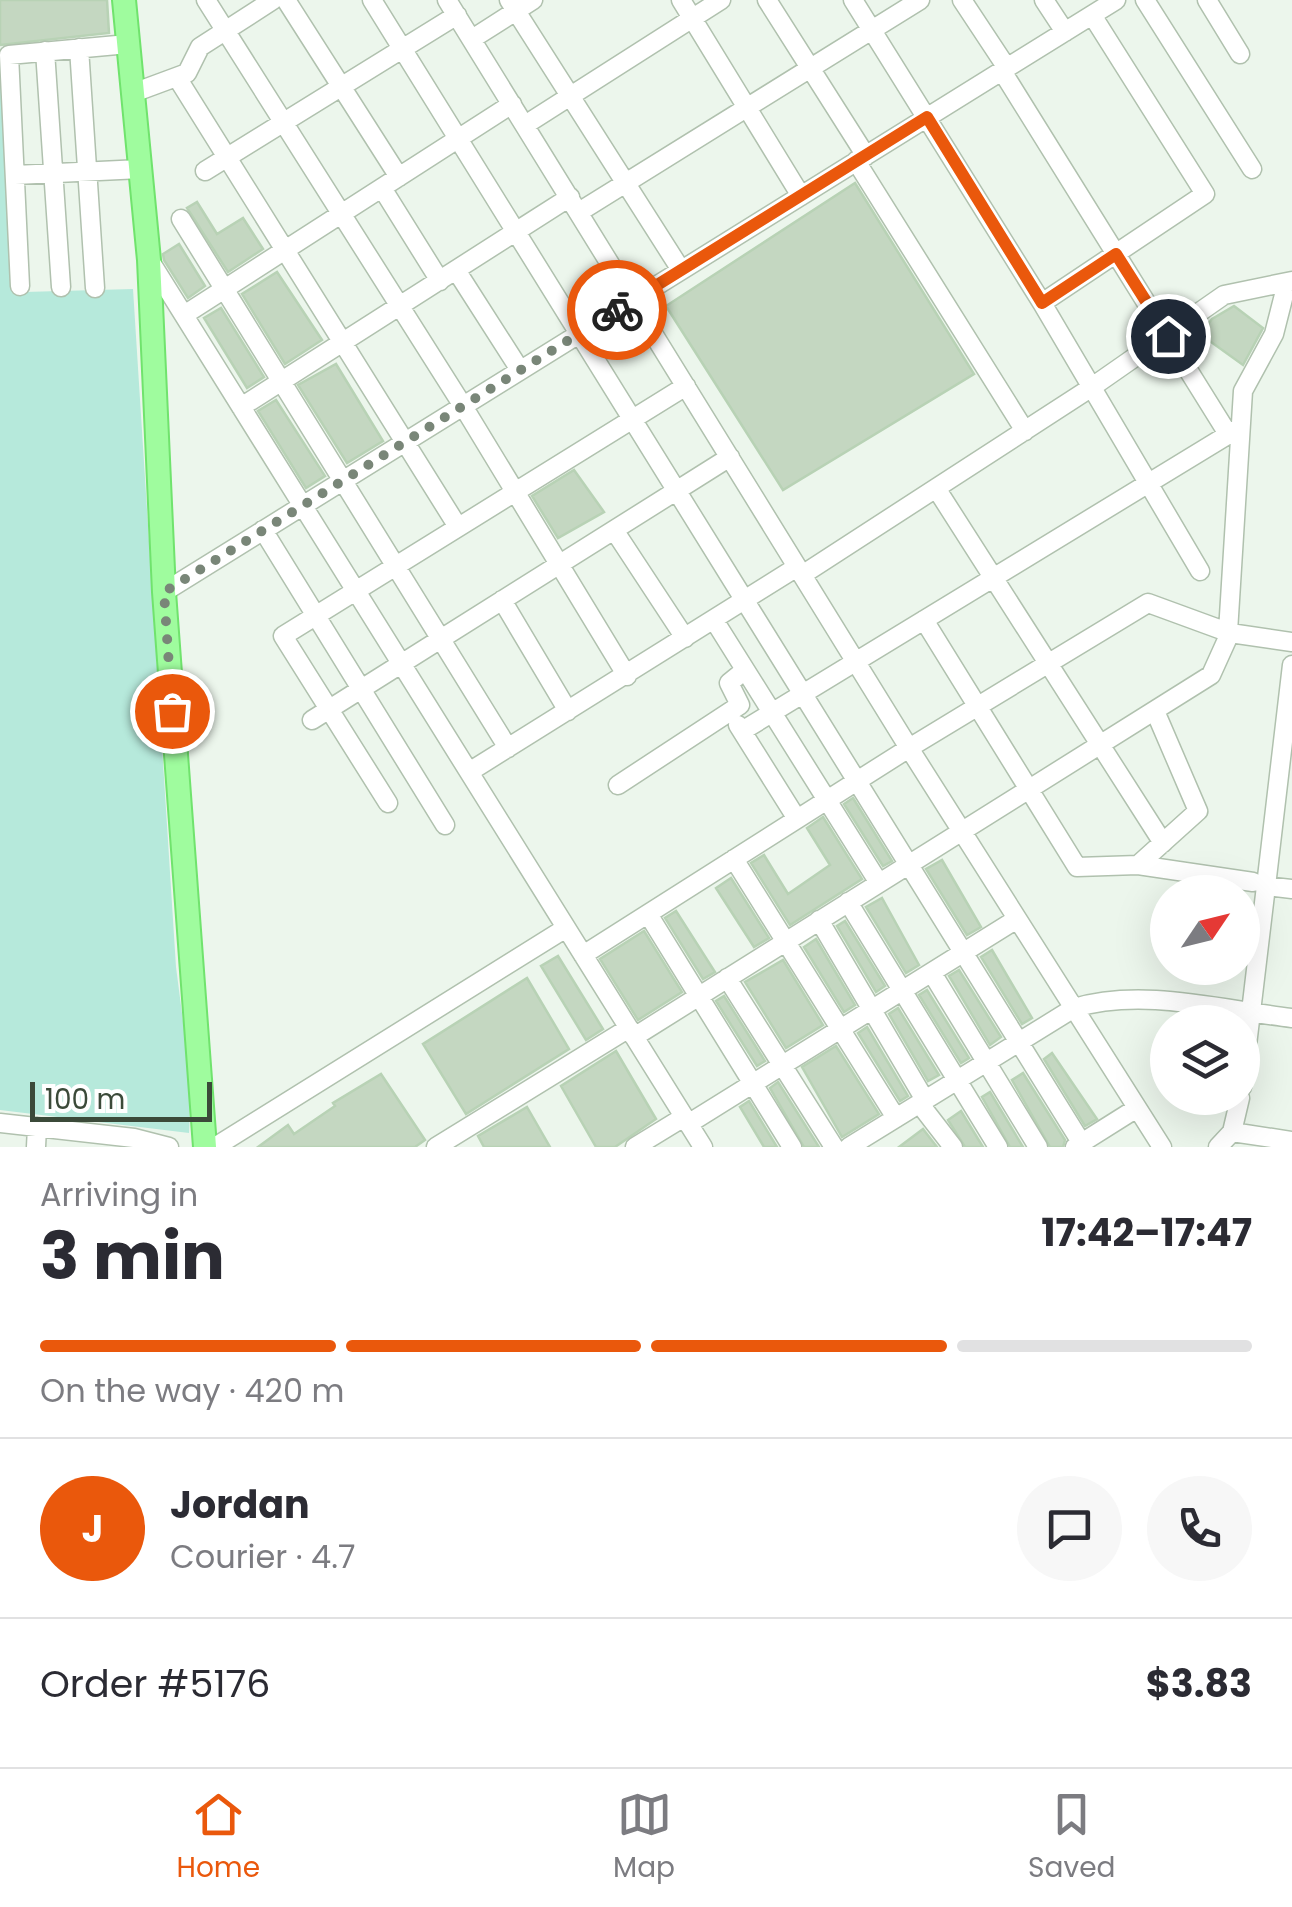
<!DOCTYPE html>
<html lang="en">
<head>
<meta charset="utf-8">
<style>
	:root { --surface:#fff; --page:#f7f7f7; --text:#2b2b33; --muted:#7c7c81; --line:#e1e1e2; --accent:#ea580c }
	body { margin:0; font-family:Poppins,sans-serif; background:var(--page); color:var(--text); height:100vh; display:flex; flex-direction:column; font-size:38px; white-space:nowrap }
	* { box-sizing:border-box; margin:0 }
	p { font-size:32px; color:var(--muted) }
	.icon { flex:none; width:55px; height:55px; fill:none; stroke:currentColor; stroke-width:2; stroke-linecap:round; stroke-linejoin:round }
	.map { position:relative; height:1147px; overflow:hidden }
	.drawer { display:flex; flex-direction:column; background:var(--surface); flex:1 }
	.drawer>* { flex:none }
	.needle { width:65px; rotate:55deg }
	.tools { position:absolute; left:1150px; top:875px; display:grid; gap:20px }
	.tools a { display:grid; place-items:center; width:110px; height:110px; border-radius:50%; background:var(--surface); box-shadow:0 10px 40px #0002; font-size:50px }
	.scale { position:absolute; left:30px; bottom:25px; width:182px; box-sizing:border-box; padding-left:10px; border:5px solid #3b4a39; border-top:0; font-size:28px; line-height:35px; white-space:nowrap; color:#3b4a39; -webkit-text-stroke:8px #fff; paint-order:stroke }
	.pin { position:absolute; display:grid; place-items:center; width:85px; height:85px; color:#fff; margin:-42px; border:5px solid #fff; border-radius:50%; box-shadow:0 2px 10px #0007 }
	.courier { position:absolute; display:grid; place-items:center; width:100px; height:100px; margin:-50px; border:8px solid #ea580c; border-radius:50%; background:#fff; color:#222; box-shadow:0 2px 12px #0007 }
	.summary em { font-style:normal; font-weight:700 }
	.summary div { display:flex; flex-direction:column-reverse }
	.summary { display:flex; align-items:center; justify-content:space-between; height:170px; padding:0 40px }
	h1 { font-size:65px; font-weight:700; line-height:75px }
	.bar { display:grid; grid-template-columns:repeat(4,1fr); gap:15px 10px; align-content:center; height:120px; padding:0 40px }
	.bar i { height:12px; border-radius:8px; background:var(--line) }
	.bar .current { background:var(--accent) }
	.bar p { grid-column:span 4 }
	.line { display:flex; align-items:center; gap:25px; padding:0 40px; border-top:2px solid var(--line) }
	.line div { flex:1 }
	.round { display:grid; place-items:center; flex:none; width:105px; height:105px; border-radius:52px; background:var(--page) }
	.tabs { display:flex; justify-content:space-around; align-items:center; height:140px; border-top:2px solid var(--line); background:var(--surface); font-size:28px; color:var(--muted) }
	.tabs a { display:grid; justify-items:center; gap:5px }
	.tabs .current { color:var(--accent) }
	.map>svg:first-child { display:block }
</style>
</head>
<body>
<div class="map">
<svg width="1292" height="1147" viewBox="0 0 1292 1147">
	<rect width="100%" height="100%" fill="#ecf6ec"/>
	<path fill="#b6e9db" d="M 0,52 L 11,53 L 24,292 L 133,289 L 176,967 L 191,1083 L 189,1133 L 0,1110 Z"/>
	<path fill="#c4d7c1" stroke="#b8d2b5" stroke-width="2.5" d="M 0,0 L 107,0 L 109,33 L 0,45 Z
		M 855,183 L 974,374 L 783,490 L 666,306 Z
		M 197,202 L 217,234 L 243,218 L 263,249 L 228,272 L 187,208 Z
		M 179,244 L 205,286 L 188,298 L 164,260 L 163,254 Z
		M 277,272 L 322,340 L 285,364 L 242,294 Z
		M 1234,306 L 1263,328 L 1243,365 L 1200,334 L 1212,319 Z
		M 221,308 L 264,377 L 247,388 L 204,318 Z
		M 336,364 L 383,441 L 347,463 L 298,385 Z
		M 276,400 L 325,476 L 306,488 L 258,411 Z
		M 574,470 L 604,512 L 558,538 L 532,496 Z
		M 853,798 L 892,861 L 883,866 L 844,804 Z
		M 823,817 L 862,879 L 790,925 L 751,863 L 764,855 L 788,894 L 830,865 L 807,828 Z
		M 942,860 L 981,927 L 967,935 L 926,869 Z
		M 731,878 L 769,938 L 754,947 L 716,888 Z
		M 882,898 L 919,965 L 906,973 L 866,907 Z
		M 676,911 L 715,972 L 703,979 L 665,918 Z
		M 845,921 L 885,986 L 876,992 L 837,926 Z
		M 644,931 L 682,992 L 638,1020 L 600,959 Z
		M 816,939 L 855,1005 L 844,1012 L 804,947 Z
		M 992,950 L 1032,1018 L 1022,1024 L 981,957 Z
		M 558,956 L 603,1029 L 586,1040 L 541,966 Z
		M 783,960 L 823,1025 L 786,1048 L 745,982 Z
		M 959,970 L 1001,1037 L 990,1045 L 949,976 Z
		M 527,978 L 569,1049 L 466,1114 L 423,1044 Z
		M 927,990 L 969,1058 L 961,1063 L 919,995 Z
		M 724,996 L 765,1061 L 757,1066 L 716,1001 Z
		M 898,1008 L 939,1075 L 928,1081 L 889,1014 Z
		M 867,1027 L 908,1096 L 900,1101 L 858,1033 Z
		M 836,1046 L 879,1114 L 842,1137 L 802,1067 Z
		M 616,1051 L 656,1119 L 615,1147 L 596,1147 L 561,1086 Z
		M 1052,1053 L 1097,1119 L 1085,1126 L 1044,1059 Z
		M 1023,1073 L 1065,1140 L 1063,1147 L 1050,1147 L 1012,1080 Z
		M 381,1074 L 425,1140 L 415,1147 L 258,1147 L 288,1125 L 294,1134 L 335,1106 L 333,1103 Z
		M 778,1082 L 819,1147 L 804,1147 L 770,1088 Z
		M 990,1092 L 1023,1147 L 1010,1147 L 982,1097 Z
		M 749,1101 L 777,1147 L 764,1147 L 740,1107 Z
		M 527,1107 L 550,1147 L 484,1147 L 478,1136 Z
		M 961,1111 L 983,1147 L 965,1147 L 948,1120 Z
		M 923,1129 L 937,1147 L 899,1147 Z"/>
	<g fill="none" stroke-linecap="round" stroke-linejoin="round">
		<defs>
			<path id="minor" d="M 206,0 L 463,406 L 627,676
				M 286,0 L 399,177
				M 372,0 L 1084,1147
				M 447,0 L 909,748 L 1162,1147
				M 509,0 L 681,270
				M 681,0 L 801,196
				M 767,0 L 866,156
				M 853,0 L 1042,303 L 1200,571
				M 962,0 L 1007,68
				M 1044,0 L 1065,32
				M 1145,0 L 1252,169
				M 1207,0 L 1240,54
				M 472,39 L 533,0
				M 79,48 L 95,288
				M 45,51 L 61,287
				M 1002,71 L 1228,434
				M 178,79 L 458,527
				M 133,93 L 187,73 L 200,47 L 273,0
				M 525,125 L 721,0
				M 856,161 L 1025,431
				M 205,171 L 457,15
				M 15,175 L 141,169
				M 382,188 L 440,281
				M 579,212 L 920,0
				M 181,219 L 508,748
				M 150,261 L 703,1147
				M 456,270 L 520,370
				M 20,286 L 9,55 L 128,44
				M 1042,303 L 1205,194 L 1092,15
				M 184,315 L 512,104
				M 241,407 L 570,197
				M 936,488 L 1163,843
				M 263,530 L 445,825
				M 614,530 L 685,638
				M 802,575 L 1092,387 L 1224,295 L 1292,281
				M 164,592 L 1116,0
				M 502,600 L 568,711
				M 714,620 L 879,883
				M 924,620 L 1077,867 L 1138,865 L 1253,882
				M 1228,632 L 1243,391 L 1274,334 L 1287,283
				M 312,720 L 730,457
				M 738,725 L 797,819
				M 742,731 L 1239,428
				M 469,772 L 797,567
				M 618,785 L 740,705 L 729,683 L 745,670
				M 388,803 L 283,636 L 686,386
				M 734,859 L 896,1118
				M 1138,865 L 1198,811 L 1155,711
				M 1266,886 L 1292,665
				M 848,902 L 998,1147
				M 648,914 L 792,1147
				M 819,920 L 925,1100
				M 583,955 L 909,748 L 1148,603 L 1230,633 L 1292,642
				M 932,973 L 1038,1147
				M 727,978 L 834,1147
				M 634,1037 L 1211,675 L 1230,633
				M 1242,1087 L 1266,886 L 1292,889
				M 919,1103 L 953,1147
				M 0,1123 L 134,1138 L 169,1147
				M 688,1124 L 1017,919
				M 1232,1132 L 1292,1141
				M 36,1147 L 37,1127
				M 215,1147 L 566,928
				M 436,1147 L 629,1028
				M 635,1147 L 684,1117
				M 849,1147 L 1074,1008 C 1142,987 1223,1010 1292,1018
				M 1075,1147 L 1137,1108
				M 1218,1147 L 1232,1132 L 1240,1098"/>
			<path id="major" d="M 124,0 L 149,260 L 164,592 L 205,1147"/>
		</defs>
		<use href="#minor" stroke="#b0c1ae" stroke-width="21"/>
		<use href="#major" stroke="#70e36d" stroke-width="26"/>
		<use href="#minor" stroke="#fff" stroke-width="18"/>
		<use href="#major" stroke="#9ffc9e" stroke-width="22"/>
	</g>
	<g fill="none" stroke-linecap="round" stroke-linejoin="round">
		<path stroke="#798678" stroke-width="10" stroke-dasharray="0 18" d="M 172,711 L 164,592 L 617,310"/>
		<path stroke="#ea580c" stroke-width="12" d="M 617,310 L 927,117 L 1042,303 L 1116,254 L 1168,336"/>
	</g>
</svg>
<div class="tools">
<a><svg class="needle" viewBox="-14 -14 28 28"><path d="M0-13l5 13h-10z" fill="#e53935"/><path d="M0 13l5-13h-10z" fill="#7c7c81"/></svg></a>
<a><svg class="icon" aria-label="layers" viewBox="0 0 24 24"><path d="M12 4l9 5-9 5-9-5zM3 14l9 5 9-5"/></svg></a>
</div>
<div class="scale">100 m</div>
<div class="pin" style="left:172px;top:711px;background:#ea580c"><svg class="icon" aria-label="bag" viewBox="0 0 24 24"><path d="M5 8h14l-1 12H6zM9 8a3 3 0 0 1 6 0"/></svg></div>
<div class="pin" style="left:1168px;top:336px;background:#1f2937"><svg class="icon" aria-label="home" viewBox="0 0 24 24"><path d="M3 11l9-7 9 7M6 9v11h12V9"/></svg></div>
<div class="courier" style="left:617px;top:310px"><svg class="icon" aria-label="bike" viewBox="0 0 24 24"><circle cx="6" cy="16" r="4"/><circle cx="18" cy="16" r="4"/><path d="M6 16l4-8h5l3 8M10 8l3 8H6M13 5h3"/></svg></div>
</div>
<section class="drawer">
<div class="summary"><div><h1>3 min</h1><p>Arriving in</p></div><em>17:42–17:47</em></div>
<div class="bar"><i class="current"></i><i class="current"></i><i class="current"></i><i></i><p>On the way · 420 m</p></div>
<div class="line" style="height:180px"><b class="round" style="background:var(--accent);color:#fff">J</b><div><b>Jordan</b><p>Courier · 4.7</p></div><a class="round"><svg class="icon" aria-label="chat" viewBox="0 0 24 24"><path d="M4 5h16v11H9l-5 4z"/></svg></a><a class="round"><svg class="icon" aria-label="phone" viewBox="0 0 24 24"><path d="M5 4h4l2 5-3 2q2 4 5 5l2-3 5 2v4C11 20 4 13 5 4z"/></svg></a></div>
<div class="line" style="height:130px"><div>Order #5176</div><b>$3.83</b></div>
</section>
<nav class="tabs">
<a class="current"><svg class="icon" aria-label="home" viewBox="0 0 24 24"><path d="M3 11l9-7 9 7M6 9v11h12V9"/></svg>Home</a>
<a><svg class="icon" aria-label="map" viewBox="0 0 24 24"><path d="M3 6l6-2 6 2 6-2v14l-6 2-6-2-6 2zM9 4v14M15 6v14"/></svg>Map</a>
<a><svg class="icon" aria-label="saved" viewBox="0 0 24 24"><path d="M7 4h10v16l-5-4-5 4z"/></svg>Saved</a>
</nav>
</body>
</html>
